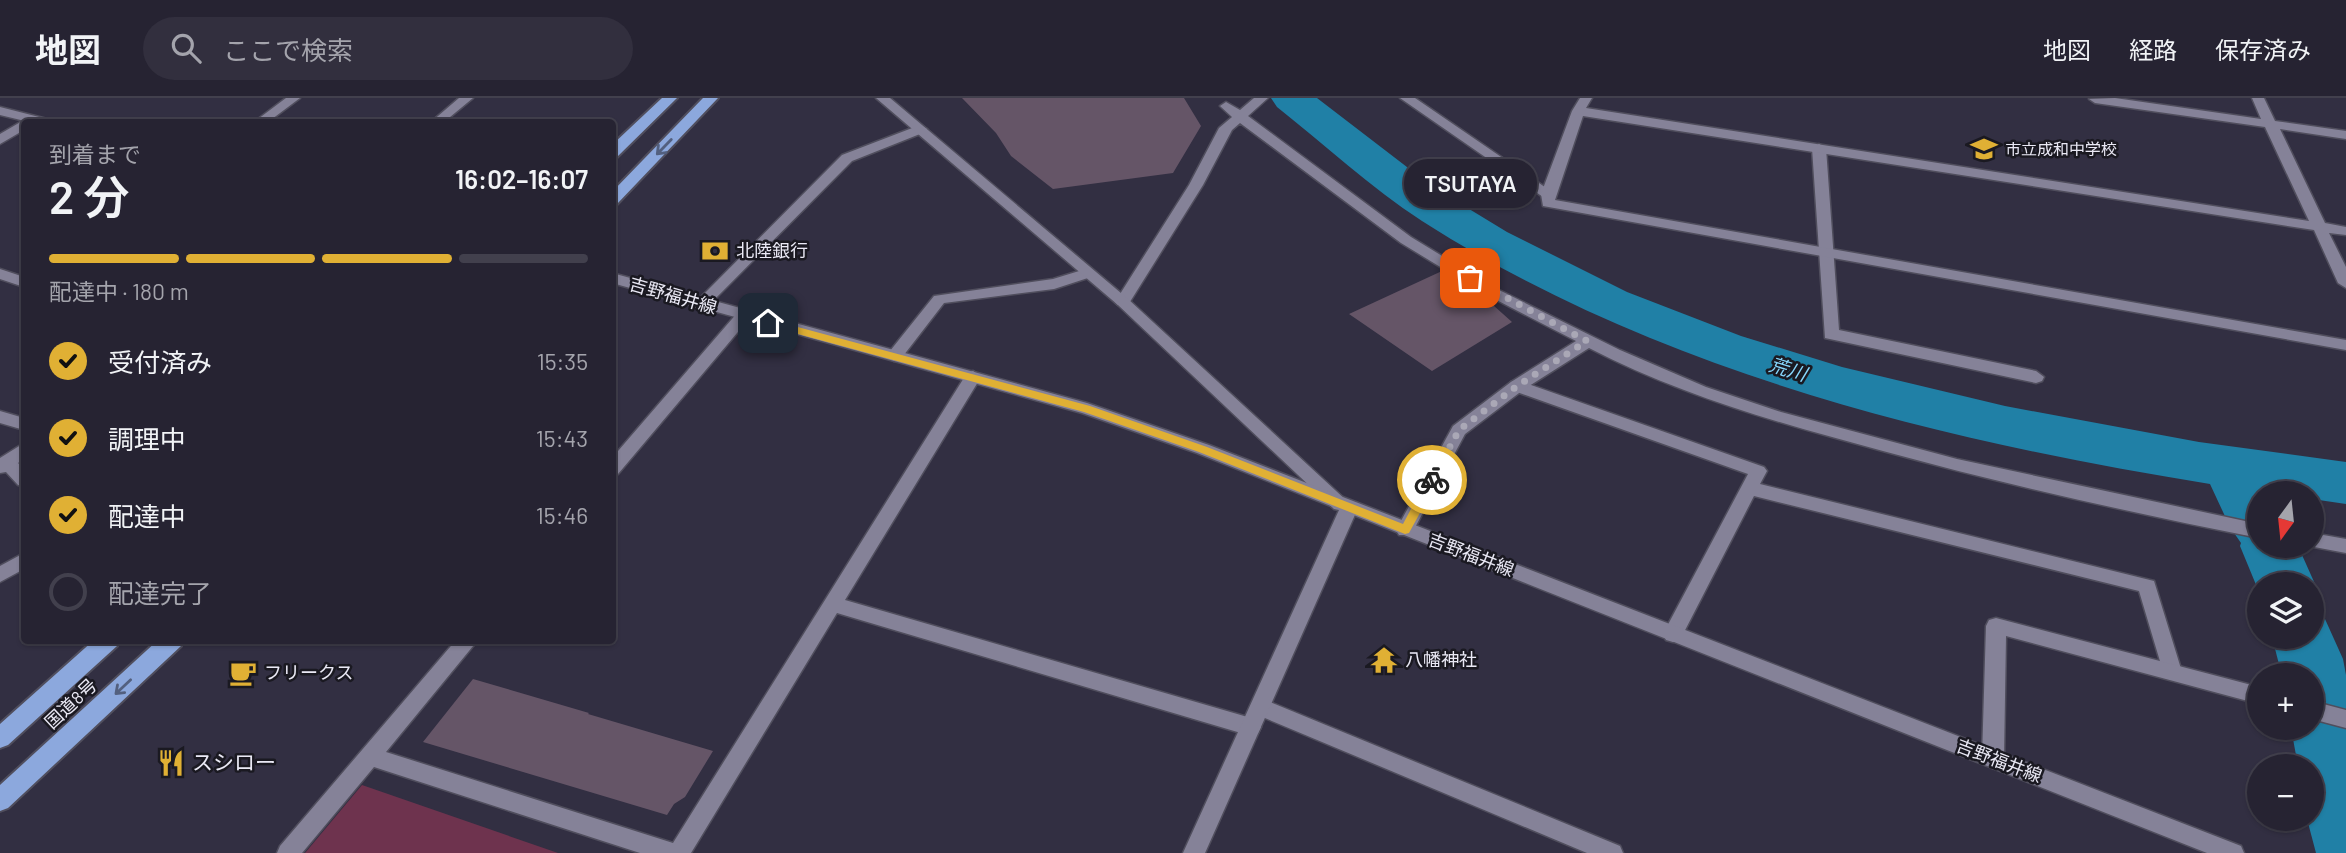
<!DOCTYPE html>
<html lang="ja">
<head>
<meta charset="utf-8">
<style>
	:root { --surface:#262332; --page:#322f3e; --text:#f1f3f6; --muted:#a4a4ac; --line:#42404d; --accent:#e0b034 }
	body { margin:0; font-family:Barlow,"Noto Sans JP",sans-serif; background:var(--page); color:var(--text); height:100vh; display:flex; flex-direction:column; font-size:26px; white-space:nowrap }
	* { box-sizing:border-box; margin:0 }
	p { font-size:23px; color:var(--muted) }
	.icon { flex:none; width:38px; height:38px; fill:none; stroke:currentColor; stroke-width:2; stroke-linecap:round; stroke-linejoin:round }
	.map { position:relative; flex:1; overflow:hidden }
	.details { position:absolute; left:21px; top:21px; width:595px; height:525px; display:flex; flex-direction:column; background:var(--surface); border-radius:7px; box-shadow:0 2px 5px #0004,0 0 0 2px var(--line) }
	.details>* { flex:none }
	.needle { width:46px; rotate:195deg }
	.tools { position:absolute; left:2247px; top:383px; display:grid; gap:14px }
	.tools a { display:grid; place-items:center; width:77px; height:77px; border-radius:50%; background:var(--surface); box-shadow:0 2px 5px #0004,0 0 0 2px var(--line); font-size:35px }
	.pin { position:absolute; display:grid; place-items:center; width:60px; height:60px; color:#fff; margin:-30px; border-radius:14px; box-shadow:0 4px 10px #0006 }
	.courier { position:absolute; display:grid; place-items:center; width:70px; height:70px; margin:-35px; border:5px solid #e0b034; border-radius:50%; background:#fff; color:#222; box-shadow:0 2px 9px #0007 }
	.bubble { position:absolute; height:49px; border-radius:24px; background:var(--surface); box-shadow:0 2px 5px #0004,0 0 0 2px var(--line); font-size:23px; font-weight:600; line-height:49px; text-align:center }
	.headline em { font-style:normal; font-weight:600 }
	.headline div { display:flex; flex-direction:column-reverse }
	.headline { display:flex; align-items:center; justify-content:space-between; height:119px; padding:0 28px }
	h1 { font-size:46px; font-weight:600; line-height:52px }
	.bar { display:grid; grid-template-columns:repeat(4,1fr); gap:10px 7px; align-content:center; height:84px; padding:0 28px }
	.bar i { height:9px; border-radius:5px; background:var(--line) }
	.bar .selected { background:var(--accent) }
	.bar p { grid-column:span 4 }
	ol { padding:0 28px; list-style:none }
	li { display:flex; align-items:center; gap:21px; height:77px }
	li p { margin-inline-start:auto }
	li .icon { padding:7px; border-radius:50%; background:var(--accent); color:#111; stroke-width:4 }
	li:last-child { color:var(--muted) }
	li i { width:38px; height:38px; border:4px solid var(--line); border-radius:50% }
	header { display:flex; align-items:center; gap:42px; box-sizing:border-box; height:98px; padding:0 35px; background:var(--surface); border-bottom:2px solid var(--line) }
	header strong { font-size:33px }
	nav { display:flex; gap:38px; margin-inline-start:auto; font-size:24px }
	.search { width:490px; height:63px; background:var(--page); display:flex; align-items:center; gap:18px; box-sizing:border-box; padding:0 24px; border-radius:38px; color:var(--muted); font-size:26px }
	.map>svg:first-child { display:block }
</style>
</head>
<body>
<header>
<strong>地図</strong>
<div class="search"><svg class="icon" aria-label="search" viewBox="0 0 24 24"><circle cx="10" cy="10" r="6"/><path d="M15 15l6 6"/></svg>ここで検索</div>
<nav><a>地図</a><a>経路</a><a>保存済み</a></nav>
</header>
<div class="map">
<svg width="2346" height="755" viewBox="0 0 2346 755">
	<rect width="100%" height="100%" fill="#322f42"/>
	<path fill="#6e334e" d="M 362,687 L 558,755 L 305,755 Z"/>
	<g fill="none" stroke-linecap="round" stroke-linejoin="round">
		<path fill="#2080a6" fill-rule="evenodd" d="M 1271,0 L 1317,0 L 1433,89 L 1507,134 L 1627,194 L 1741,238 L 1842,269 L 2005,308 L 2199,344 L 2346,364 L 2346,406 L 2312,401 L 2312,396 L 2259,396 L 2259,448 L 2298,448 L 2315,486 L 2312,492 L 2312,486 L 2259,486 L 2259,494 L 2240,448 L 2241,445 L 2230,429 L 2210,386 C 1937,342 1657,273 1422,123 C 1370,89 1325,47 1277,9 Z
			M 2312,517 L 2325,521 L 2343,561 L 2346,577 L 2346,755 L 2316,755 L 2307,721 L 2312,721 L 2312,668 L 2298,668 L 2291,630 L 2312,630 L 2312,578 L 2282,578 L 2272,539 L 2312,539 Z"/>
	</g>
	<path fill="#655567" d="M 962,0 L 1184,0 L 1201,28 L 1173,75 L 1053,91 L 1011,58 L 996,35 Z
		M 1442,173 L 1484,199 L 1512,224 L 1432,273 L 1349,216 Z
		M 473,581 L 589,615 L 588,616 L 713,653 L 685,699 L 674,706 L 667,717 L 423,644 Z"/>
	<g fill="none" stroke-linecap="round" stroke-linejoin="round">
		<defs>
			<path id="service" d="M 1400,0 L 1415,0 L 1555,96 L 1553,99 L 1543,99 Z
				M 1819,46 L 1826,50 L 1839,232 L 2036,273 L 2044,279 L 2042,283 L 2036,285 L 1825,240 L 1812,50 Z
				M 1517,282 L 1764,369 L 1767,373 L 1760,386 L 2154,483 L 2182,574 L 2179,580 L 2172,582 L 2165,580 L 2139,493 L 1754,398 L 1680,542 L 1673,544 L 1666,542 L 1663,536 L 1748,376 L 1511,292 L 1509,288 L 1511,284 Z"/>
			<path id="minor" d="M 286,0 L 300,0 L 268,24 L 254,24 Z
				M 459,0 L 473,0 L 444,24 L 431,24 Z
				M 1254,0 L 1268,0 L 1248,18 L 1411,139 L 1493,189 L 1620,252 L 1706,289 L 1781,314 L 1957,361 L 2259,426 L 2259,440 C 2133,415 2007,387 1883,353 C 1782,326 1682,298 1589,250 L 1523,292 L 1465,336 L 1411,437 L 1399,437 L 1396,432 L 1453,328 L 1511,284 L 1576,243 L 1483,195 L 1401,145 L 1240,25 L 1232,32 L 1203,87 L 1128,207 L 1118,207 L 1115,204 L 1189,87 L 1219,30 L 1232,19 L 1220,8 L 1226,4 L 1240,12 Z
				M 1580,0 L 1592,0 L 1586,10 L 2309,123 L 2265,29 L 2095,5 L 2089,1 L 2115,0 L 2261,21 L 2252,0 L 2264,0 L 2275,23 L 2346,33 L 2346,41 L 2280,31 L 2325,125 L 2346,129 L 2346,137 L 2329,135 L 2346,169 L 2346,190 L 2338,185 L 2314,132 L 1583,18 L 1555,102 L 2346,242 L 2346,252 L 1543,108 L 1541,96 L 1572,13 Z
				M 24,22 L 30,24 L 24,24 L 24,32 L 0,46 L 0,36 Z
				M 920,27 L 927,31 L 925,34 L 852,63 L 707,209 L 697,209 L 694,206 L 697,203 L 842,57 Z
				M 1089,170 L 1096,175 L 1094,178 L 1054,191 L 944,205 L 900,262 L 894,263 L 886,258 L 934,198 L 1053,181 Z
				M 0,171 L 24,179 L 24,189 L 0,181 Z
				M 743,213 L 748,214 L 751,218 L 748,222 L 618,376 L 612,378 L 612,360 L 738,214 Z
				M 973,273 L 981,279 L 845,502 L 1251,620 L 1258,623 L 1261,629 L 1258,635 L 1251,638 L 837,515 L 691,755 L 640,755 L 374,669 L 302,755 L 277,755 L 280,748 L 456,542 L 478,542 L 386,654 L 673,745 L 967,275 Z
				M 0,313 L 24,320 L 24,332 L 0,325 Z
				M 24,345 L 24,360 L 18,365 L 24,371 L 24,388 L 18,387 L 6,374 L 0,375 L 0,360 Z
				M 2312,435 L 2346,441 L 2346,455 L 2309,448 L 2312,448 Z
				M 24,455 L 24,471 L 0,484 L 0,468 Z
				M 1996,520 L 2259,589 L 2259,606 L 2006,538 L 2004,660 L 2000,667 L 1993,669 L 1986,667 L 1982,660 L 1986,528 L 1989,522 Z
				M 1260,600 L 1620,748 L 1623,755 L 1587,755 L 1253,615 L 1250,609 L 1253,603 Z
				M 2312,603 L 2346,612 L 2346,630 L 2312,621 Z"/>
			<path id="tertiary" d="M 876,0 L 890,0 L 1128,201 L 1348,404 L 1355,405 L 1358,410 L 1205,755 L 1183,755 L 1339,412 L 1334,411 L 1118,207 Z"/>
			<path id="secondary" d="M 0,9 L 47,21 L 49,24 L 29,24 L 0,17 Z
				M 612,175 L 1087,305 L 1209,347 L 2241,748 L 2244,755 L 2207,755 L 1197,355 L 1082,315 L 612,185 Z"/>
			<path id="trunk" d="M 662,0 L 677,0 L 617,59 L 612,60 L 612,47 Z
				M 703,0 L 718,0 L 617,106 L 612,108 L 612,94 Z
				M 94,542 L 119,542 L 117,548 L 8,647 L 0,650 L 0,626 Z
				M 158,542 L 183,542 L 181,548 L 8,710 L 0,713 L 0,687 Z"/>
		</defs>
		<use href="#service" stroke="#504e5d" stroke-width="3"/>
		<use href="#minor" stroke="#504e5d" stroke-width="3"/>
		<use href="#tertiary" stroke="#504e5d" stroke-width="3"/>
		<use href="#secondary" stroke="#504e5d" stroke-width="3"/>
		<use href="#trunk" stroke="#504e5d" stroke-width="4"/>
		<use href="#service" fill="#858298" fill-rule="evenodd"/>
		<use href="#minor" fill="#858298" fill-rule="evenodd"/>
		<use href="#tertiary" fill="#858298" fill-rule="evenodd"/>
		<use href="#secondary" fill="#858298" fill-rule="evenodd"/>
		<use href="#trunk" fill="#8ca8dd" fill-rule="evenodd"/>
	</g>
	<defs><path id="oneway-shaft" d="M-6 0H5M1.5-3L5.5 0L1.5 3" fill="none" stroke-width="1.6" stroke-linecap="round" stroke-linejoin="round" transform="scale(1.75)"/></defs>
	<g stroke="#53607f">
		<use href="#oneway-shaft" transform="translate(664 49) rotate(134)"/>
		<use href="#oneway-shaft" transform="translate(123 589) rotate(137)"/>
	</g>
	<path fill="#e0b034" d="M 768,221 L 1090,308 L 1207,349 L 1403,426 L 1428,379 L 1432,378 L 1438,382 L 1409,435 L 1405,436 L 1199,354 L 1084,314 L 765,227 L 763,225 Z"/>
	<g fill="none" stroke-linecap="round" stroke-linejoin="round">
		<path stroke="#aaa8b6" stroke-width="7" stroke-dasharray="0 12.6" d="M 1432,382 L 1459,332 L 1517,288 L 1587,243 L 1470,180"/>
	</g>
	<defs>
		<symbol id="school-bare" viewBox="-9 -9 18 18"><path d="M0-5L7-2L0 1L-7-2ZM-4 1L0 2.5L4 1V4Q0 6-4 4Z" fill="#e0b034" stroke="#1a1921" stroke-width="2.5" paint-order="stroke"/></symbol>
		<symbol id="bank-bare" viewBox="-9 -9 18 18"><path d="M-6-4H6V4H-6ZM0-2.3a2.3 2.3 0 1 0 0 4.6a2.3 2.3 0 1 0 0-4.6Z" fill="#e0b034" stroke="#1a1921" stroke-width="2.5" paint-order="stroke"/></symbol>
		<symbol id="temple-bare" viewBox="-9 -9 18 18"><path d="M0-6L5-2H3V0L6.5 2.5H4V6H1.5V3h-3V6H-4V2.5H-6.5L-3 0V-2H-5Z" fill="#e0b034" stroke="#1a1921" stroke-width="2.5" paint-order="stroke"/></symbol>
		<symbol id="cafe-bare" viewBox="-9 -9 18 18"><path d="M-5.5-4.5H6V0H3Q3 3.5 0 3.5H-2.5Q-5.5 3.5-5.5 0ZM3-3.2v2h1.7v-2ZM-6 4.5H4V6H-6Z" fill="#e0b034" stroke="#1a1921" stroke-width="2.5" paint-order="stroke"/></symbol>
		<symbol id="restaurant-bare" viewBox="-9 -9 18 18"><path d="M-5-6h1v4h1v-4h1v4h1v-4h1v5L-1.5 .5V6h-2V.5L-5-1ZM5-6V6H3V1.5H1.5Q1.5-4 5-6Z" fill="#e0b034" stroke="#1a1921" stroke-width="2.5" paint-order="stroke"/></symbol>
	</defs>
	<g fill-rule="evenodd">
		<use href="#school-bare" x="1965" y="32" width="38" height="38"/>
		<use href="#bank-bare" x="696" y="134" width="38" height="38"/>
		<use href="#temple-bare" x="1365" y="543" width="38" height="38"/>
		<use href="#cafe-bare" x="224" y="556" width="38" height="38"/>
		<use href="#restaurant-bare" x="152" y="646" width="38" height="38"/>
	</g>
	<g text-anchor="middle" stroke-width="5" stroke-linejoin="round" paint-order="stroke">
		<g font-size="16" fill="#eae9f5" stroke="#1a1921" text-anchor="start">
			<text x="2005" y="57">市立成和中学校</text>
		</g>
		<g font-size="18" fill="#eae9f5" stroke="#1a1921" text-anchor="start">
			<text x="736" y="159">北陸銀行</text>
			<text x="1405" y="568">八幡神社</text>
			<text x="264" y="581">フリークス</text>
		</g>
		<g font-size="18" fill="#eae9f5" stroke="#1a1921">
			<text transform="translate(673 198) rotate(16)" y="6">吉野福井線</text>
			<text transform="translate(1471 457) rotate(21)" y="6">吉野福井線</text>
			<text transform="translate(71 606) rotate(-43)" y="6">国道8号</text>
			<text transform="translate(1999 663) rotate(21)" y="6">吉野福井線</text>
		</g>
		<g font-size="19" font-style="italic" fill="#87d7fd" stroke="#1a1921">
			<text transform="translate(1788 271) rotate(17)" y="7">荒川</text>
		</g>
		<g font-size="21" fill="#eae9f5" stroke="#1a1921" text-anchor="start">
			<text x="192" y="672">スシロー</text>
		</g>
	</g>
</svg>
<div class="tools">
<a><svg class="needle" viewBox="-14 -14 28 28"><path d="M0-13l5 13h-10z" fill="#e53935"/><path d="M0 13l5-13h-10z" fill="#a4a4ac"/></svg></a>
<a><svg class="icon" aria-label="layers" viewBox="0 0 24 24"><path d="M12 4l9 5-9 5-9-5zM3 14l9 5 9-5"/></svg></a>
<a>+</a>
<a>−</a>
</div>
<div class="pin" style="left:1470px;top:180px;background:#ea580c"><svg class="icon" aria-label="bag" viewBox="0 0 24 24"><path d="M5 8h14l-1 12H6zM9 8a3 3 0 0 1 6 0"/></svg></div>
<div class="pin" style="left:768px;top:225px;background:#1f2937"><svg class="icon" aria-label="home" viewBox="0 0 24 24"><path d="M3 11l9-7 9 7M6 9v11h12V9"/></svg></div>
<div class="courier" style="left:1432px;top:382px"><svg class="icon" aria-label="bike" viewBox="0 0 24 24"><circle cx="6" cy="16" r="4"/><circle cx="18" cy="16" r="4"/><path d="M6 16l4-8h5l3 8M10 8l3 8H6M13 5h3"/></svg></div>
<div class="bubble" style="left:1404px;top:61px;width:133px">TSUTAYA</div>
<section class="details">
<div class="headline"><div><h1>2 分</h1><p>到着まで</p></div><em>16:02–16:07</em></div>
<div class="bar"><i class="selected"></i><i class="selected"></i><i class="selected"></i><i></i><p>配達中 · 180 m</p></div>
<ol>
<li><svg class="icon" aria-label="check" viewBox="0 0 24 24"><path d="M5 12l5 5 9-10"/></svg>受付済み<p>15:35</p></li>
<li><svg class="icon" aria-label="check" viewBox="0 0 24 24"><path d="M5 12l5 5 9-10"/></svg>調理中<p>15:43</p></li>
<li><svg class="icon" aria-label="check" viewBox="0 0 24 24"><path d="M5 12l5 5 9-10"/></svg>配達中<p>15:46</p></li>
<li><i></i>配達完了</li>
</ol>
</section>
</div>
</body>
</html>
